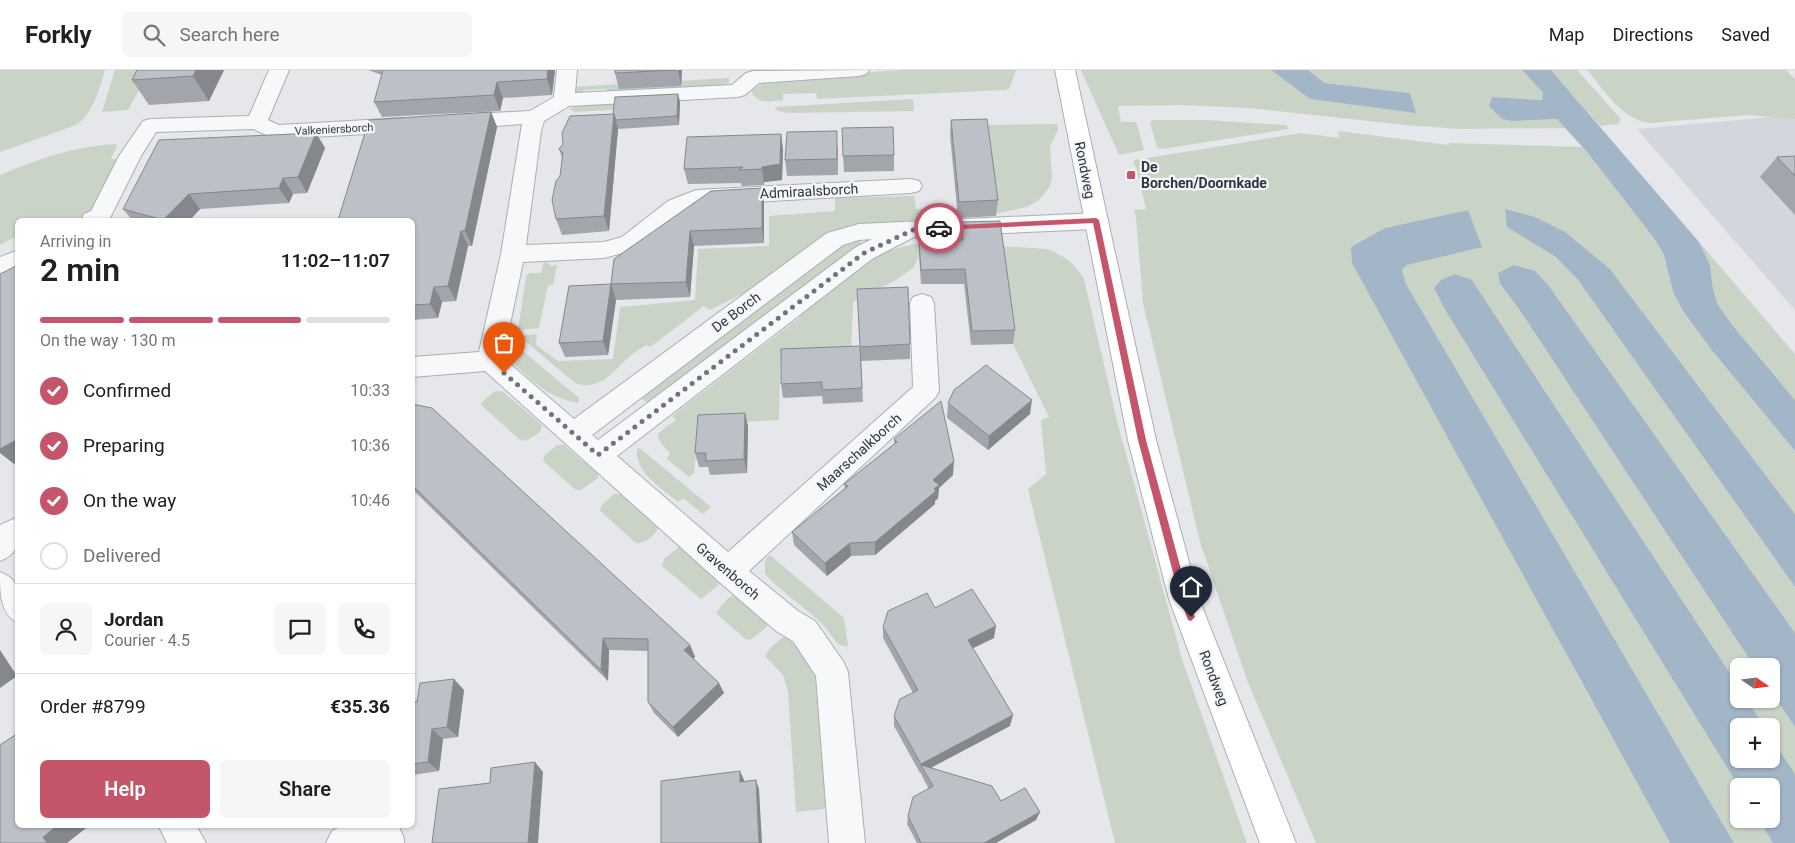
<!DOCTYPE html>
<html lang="en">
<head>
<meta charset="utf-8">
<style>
	:root { --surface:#fff; --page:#f6f6f6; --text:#202124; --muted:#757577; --line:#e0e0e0; --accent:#c5556a }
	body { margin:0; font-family:Roboto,sans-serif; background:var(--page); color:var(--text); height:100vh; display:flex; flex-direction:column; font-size:19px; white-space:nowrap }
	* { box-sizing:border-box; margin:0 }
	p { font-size:16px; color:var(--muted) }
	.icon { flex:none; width:28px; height:28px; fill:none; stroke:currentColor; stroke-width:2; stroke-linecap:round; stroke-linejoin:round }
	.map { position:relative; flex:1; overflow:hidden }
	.panel { position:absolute; left:15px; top:148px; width:400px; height:610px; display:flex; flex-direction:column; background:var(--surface); border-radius:8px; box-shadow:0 1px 4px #0004 }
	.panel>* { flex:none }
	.needle { width:32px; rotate:104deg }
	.tools { position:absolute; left:1730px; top:588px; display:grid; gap:10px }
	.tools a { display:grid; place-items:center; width:50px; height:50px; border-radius:8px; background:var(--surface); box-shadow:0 1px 4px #0004; font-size:25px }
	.pin { position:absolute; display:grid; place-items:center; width:42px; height:42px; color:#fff; margin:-51px -21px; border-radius:50% 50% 50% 0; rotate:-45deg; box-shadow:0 0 5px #0007 }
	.pin .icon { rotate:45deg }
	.courier { position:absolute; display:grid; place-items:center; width:50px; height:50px; margin:-25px; border:4px solid #c5556a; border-radius:50%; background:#fff; color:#222; box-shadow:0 1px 6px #0007 }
	.summary em { font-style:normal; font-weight:600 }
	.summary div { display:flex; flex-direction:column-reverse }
	.summary { display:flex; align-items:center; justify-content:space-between; height:85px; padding:0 25px }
	h1 { font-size:32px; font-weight:600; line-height:38px }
	.bar { display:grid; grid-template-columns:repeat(4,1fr); gap:8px 5px; align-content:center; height:60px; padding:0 25px }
	.bar i { height:6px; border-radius:4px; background:var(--line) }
	.bar .active { background:var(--accent) }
	.bar p { grid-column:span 4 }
	.line { display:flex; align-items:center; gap:12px; padding:0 25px; border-top:1px solid var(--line) }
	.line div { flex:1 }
	.round { display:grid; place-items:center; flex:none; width:52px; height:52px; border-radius:8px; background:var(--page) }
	ol { padding:0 25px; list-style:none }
	li { display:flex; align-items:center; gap:15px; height:55px }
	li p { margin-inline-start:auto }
	li .icon { padding:5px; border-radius:50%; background:var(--accent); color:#fff; stroke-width:4 }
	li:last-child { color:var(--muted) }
	li i { width:28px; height:28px; border:2px solid var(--line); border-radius:50% }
	.cta { display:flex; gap:10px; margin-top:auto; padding:10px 25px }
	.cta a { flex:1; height:58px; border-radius:8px; background:var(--accent); color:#fff; font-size:20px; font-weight:600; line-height:58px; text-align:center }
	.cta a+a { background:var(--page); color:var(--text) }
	header { display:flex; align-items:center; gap:30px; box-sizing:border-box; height:70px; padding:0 25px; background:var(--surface); border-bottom:1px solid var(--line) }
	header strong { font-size:24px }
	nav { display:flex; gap:28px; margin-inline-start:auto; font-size:18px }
	.search { width:350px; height:45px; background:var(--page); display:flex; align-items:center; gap:12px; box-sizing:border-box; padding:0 18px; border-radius:8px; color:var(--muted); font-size:19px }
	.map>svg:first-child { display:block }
</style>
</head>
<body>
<header>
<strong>Forkly</strong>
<div class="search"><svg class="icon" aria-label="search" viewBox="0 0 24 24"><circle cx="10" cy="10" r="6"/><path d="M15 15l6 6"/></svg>Search here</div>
<nav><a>Map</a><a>Directions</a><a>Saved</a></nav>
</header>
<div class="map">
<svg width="1795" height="773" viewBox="0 0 1795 773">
	<rect width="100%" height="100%" fill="#e5e7eb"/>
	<path fill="#d3d7dd" d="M 1795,45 L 1795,240 L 1637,59 Z"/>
	<path fill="#cad4c6" d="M 0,0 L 105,0 C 100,19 92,45 76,55 L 0,82 Z
		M 115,0 L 150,0 L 128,40 L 102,42 Z
		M 903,0 L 1016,0 L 1009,19 L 1005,20 L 817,29 L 816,23 L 783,24 L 783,30 C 770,31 760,35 752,23 L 752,20 L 763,13 L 779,8 Z
		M 1081,0 L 1271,0 L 1310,29 L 1415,42 L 1410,23 L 1325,13 L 1308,0 L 1522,0 L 1543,23 L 1542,30 L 1492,27 L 1512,51 L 1557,49 L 1565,58 L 1458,59 L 1405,55 L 1249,38 L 1182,35 L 1118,36 L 1121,52 L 1135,52 L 1137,54 L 1144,80 L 1119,85 Z
		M 1551,0 L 1577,0 L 1621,49 L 1618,54 L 1600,56 Z
		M 1587,0 L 1786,0 L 1795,9 L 1795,49 L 1748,45 L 1649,53 C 1621,49 1604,20 1587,0 Z
		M 729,8 L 729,13 L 721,15 L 608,21 L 607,19 L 583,20 L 583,23 L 570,24 L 571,17 Z
		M 679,28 L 678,36 L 575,42 L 569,39 L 582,35 Z
		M 913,29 L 914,41 L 789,43 L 778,41 L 775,37 Z
		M 1152,50 L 1205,50 L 1286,55 L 1289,59 L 1162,79 L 1157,77 L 1150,53 Z
		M 1057,54 L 1058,60 L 1050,76 L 1052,107 L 1050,116 L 1040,129 L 1027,137 L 994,144 L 871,154 L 758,216 L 710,240 L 704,236 L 650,277 L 647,275 C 643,277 638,280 634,283 C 616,297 601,323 575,313 L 519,266 L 537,264 L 536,275 L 558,291 L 613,289 L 620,237 L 695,230 L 698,179 L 769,176 L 769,146 L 835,141 L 835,128 L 914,126 L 916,139 L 995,137 L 984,55 Z
		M 1338,61 L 1449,75 L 1449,73 L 1583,77 L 1656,171 L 1664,185 L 1673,222 L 1683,241 L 1710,278 L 1795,381 L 1795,444 L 1610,199 L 1505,139 L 1508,157 L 1556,187 L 1578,210 L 1795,517 L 1795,563 L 1549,216 L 1500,214 L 1519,239 L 1754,596 L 1739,596 L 1739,617 L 1472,210 L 1434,218 L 1444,238 L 1739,717 L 1739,749 L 1758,749 L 1773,773 L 1734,773 L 1406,214 L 1402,200 L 1407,195 L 1433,188 L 1468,140 L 1385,158 L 1352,177 L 1578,606 L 1670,773 L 1316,773 L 1247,610 L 1200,472 L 1143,233 L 1136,148 L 1134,140 L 1146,139 L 1136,97 L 1133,93 L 1135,90 L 1301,63 L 1339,68 Z
		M 115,74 L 117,76 L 111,89 L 119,89 C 111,106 99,144 80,150 C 70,153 30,150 18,150 L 17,166 L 0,175 L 0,105 C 37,89 75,76 115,74 Z
		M 858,171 L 861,171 L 860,176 L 835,193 L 650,335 L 637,325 L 837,178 Z
		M 934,172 L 1048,179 C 1065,187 1075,193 1084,209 L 1118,355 L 1182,589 L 1247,773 L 1115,773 L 1028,419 L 1046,404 L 1041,350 L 1049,347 L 1013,274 L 1001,184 L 919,186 L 914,197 L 896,210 L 853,232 L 851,285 L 780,291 L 779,350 L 699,354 L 694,403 L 689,407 L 667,389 L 670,383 C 650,363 657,365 676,350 L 672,346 L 800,247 L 794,243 C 842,205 870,177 934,172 Z
		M 1699,172 L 1795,284 L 1795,330 L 1733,256 L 1718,235 L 1713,219 L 1710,195 Z
		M 546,192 L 552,196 L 557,195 L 553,215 L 548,215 L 539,258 L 518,260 L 526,206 L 530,203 L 541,203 L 543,194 Z
		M 504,277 L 518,277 L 579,328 L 578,333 C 545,327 529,307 505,286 Z
		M 495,321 L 502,321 L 542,355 L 540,362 L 526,371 L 519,369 L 481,335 L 481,333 Z
		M 557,375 L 564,375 L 598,404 L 598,408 L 581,420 L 576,420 L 543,391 L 544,386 Z
		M 637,378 L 642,380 L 711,437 L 703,444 L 683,428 L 678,432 C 662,418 634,403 637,378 Z
		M 614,424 L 622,424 L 658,456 C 658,464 645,474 636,473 L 600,441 L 601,436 Z
		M 680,476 L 719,509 L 719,515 L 701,529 L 662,496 L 664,489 Z
		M 770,485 L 844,548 L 848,576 C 836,578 832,564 825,557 C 807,538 783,524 765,504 L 765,490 Z
		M 734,525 L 767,553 L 767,557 L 750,570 L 745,569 L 716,543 L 728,528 Z
		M 783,567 L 789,569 L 804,585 L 815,605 L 828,734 L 823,739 L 796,742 L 788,621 L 783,605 L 765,586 L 770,578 Z
		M 1771,622 L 1795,657 L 1795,704 L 1771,667 L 1771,656 L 1764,656 L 1746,629 L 1771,629 Z"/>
	<path fill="#a3b6c8" d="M 1271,0 L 1308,0 L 1325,13 L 1410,23 L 1416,43 L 1310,29 Z
		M 1522,0 L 1551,0 L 1699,172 L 1710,195 L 1713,219 L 1718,235 L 1733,256 L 1795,330 L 1795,381 L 1710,278 L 1683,241 L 1673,222 L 1664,185 L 1656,171 L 1587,82 L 1557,49 L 1512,51 L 1502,49 L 1489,36 L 1492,27 L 1542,30 L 1543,23 Z
		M 1505,139 L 1535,147 L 1565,162 L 1610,199 L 1795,444 L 1795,517 L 1578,210 L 1556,187 L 1507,157 Z
		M 1468,140 L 1482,177 L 1407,195 L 1402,200 L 1406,214 L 1734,773 L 1670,773 L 1352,193 L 1351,177 L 1385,158 Z
		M 1514,195 L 1535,201 L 1549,216 L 1795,563 L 1795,657 L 1771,622 L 1771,596 L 1754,596 L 1519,239 L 1500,214 L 1498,203 Z
		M 1455,204 L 1472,210 L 1739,617 L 1739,629 L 1746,629 L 1764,656 L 1739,656 L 1739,689 L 1771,689 L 1771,667 L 1795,704 L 1795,773 L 1773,773 L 1758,749 L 1771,749 L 1771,716 L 1739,717 L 1444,238 L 1434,218 L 1441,210 Z"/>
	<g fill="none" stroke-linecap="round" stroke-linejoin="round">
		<defs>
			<path id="street" d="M 269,0 L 289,0 L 268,50 L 279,55 L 403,48 L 410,50 L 414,55 L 410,60 L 403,62 L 275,69 L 253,59 L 156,62 L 141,86 L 109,150 L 81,150 L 84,144 L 91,141 L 119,86 L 143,51 L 150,49 L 249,46 Z
				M 557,0 L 577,0 L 575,23 L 732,15 L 746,3 L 753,1 L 869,0 L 866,4 L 859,6 L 759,13 L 745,25 L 738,27 L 569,36 L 544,51 L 541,61 L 526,175 L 604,172 L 622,167 L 668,131 L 696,120 L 911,109 L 919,111 L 922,116 L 919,121 L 911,123 L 699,135 L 684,141 L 638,179 L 604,188 L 523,192 L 503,288 L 574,349 L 827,163 L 859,154 L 1096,143 L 1104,145 L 1107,151 L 1104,157 L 1096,159 L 914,167 L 872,189 L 617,386 L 728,482 L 913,317 L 910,233 L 913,227 L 922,224 L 931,227 L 934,233 L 939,321 L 935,328 L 749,501 L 798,541 L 815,551 L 843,591 L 848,602 L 865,773 L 829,773 L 816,606 L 793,571 L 776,561 L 717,510 L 485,301 L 412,307 L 412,287 L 479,282 L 501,184 L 522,54 L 456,59 L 449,57 L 445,52 L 449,47 L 456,45 L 530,41 L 554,27 ZM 872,169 L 856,177 L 598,370 L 592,365 L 843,175 L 859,170 Z
				M 18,180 L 18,198 L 0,205 L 0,187 Z
				M 18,447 C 18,467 22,483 0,491 L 0,455 Z
				M 0,502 C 24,511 18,530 18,553 C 0,544 0,523 0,502 Z
				M 158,755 L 196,755 L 206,773 L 167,773 Z
				M 344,755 L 398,755 L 404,768 L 404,773 L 326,773 L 332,761 Z"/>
			<path id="secondary" d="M 1055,0 L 1075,0 L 1156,370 L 1199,529 L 1296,773 L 1260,773 L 1169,529 L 1128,370 Z"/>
		</defs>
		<use href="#street" stroke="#aaaeb5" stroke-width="2"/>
		<use href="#secondary" stroke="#aaaeb5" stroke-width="2"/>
		<use href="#street" fill="#f7f8fa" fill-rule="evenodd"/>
		<use href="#secondary" fill="#fff" fill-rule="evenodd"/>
	</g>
	<path fill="#a2a6ac" d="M 137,0 L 224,0 L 209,31 L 149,35 L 132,10 Z
		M 368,0 L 555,0 L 552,25 L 503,28 L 500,41 L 382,47 L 374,32 L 382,5 Z
		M 615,0 L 682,0 L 681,16 L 619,19 L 615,3 Z
		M 678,24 L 680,32 L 679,55 L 618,59 L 609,161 L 562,165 L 556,149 L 560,106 L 562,88 L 559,79 L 563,74 L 613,44 Z
		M 491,42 L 497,57 L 472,176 L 468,176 L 456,231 L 442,232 L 438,248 L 412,250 L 412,150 Z
		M 951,50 L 998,130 L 996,146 L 958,148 L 950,65 Z
		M 316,63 L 325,78 L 307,123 L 293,124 L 289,133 L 200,139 L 190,150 L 132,150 L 123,139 Z
		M 781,64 L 783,80 L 782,110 L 764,112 L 764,115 L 742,116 L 741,113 L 688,114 L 684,99 Z
		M 838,76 L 838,105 L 787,106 L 785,90 Z
		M 894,85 L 894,101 L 844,102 L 843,86 Z
		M 1795,86 L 1795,145 L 1760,107 L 1777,87 Z
		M 764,133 L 764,173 L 694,176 L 690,227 L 616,230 L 608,285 L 565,287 L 559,273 L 611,214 L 614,189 Z
		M 961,152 L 1015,260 L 1013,274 L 971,275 L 964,214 L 921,214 L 919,186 L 919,171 L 960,170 Z
		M 910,274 L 910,289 L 861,291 L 863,332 L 823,334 L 822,326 L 783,328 L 781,314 L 781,279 Z
		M 948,333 L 1030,344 L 988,380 L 947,348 Z
		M 412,334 L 690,575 L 695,587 L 693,588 L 724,623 L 678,667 L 654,643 L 648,632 L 648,581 L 609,580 L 608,611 L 412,419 Z
		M 745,343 L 748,357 L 747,403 L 710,405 L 708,397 L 699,397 L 695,383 Z
		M 894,369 L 953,405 L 939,418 L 938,428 L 935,431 L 935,434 L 875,485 L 851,486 L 827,506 L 794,475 L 792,462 L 845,419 L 844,414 L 894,374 Z
		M 935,538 L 994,568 L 973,578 L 1010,656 L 931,697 L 1001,731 L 1036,750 L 996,773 L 917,773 L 907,754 L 908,746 L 929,719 L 921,704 L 921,703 L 920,703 L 894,656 L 894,646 L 913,623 L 883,568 L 883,557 Z
		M 464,620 L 458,667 L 443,669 L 439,701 L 412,705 L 412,632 Z"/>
	<path fill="#84878c" d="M 196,0 L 224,0 L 209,31 L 193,6 Z
		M 548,0 L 555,0 L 552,25 L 547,9 Z
		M 678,0 L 682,0 L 681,16 Z
		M 497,12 L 503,28 L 500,41 L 494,25 Z
		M 678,24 L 680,32 L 679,55 L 677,46 Z
		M 491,42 L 497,57 L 472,176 L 465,161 Z
		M 614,44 L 618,59 L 609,161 L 604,146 Z
		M 316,63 L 325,78 L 307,123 L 298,107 Z
		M 781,64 L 783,80 L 782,110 L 764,112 L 764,115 L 762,97 Z
		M 283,108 L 293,124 L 289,133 L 279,118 Z
		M 762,118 L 764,133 L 764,173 L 762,158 Z
		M 189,124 L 200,139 L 190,150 L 163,150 Z
		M 461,161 L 468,176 L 456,231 L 448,216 Z
		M 690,161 L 694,176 L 690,227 L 686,212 Z
		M 611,214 L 616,230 L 608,285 L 603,271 Z
		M 434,217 L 442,232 L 438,248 L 430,234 Z
		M 1032,330 L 1030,344 L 988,380 L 989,366 Z
		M 745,343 L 748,357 L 747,403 L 744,389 Z
		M 18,369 L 18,392 L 14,394 L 0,383 L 0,378 Z
		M 954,391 L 953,405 L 939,418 L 938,428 L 935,431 L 935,434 L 875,485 L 875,472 L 933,410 Z
		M 850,473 L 851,486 L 827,506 L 825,493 Z
		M 996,556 L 994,568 L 967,581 L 968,570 Z
		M 603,568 L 609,580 L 608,611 L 601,600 Z
		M 690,575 L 695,587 L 689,592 L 684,580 Z
		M 0,580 L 17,606 L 0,618 Z
		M 454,609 L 464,620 L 458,667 L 447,657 Z
		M 719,613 L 724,623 L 678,667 L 673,657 Z
		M 1013,645 L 1010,656 L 925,701 L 921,695 L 920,703 L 921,694 Z
		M 432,659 L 443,669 L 439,701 L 428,692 Z
		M 535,692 L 543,702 L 538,773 L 528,773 Z
		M 740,701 L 744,710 L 744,721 L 740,712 Z
		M 756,710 L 759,719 L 762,773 L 759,773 Z
		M 1040,742 L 1036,750 L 996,773 L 984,773 Z
		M 58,755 L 90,755 L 67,773 L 47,773 L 43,767 Z"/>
	<path fill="#bcc1c8" stroke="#84878c" d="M 137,0 L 196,0 L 193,6 L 132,10 Z
		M 383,0 L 548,0 L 547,9 L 497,12 L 494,25 L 374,32 Z
		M 615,0 L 676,0 L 615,3 Z
		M 678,24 L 677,46 L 616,50 L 614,44 L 613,44 L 615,27 Z
		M 491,42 L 465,161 L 461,161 L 448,216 L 434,217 L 430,234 L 412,235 L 412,150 L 338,150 L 369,50 Z
		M 614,44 L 604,146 L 556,149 L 552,130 L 556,111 L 560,106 L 563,83 L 559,79 L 563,74 L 562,63 L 570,46 Z
		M 987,49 L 998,130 L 959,132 L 951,50 Z
		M 893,57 L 894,85 L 843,86 L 842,58 Z
		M 837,61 L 837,89 L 785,90 L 787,62 Z
		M 316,63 L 298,107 L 283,108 L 279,118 L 189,124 L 163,150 L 123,139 L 159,70 Z
		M 781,64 L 780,94 L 762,97 L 762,99 L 739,100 L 743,97 L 684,99 L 687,67 Z
		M 1795,86 L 1795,106 L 1777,87 Z
		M 762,118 L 762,158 L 690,161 L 686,212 L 611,214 L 603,271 L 559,273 L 569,216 L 611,214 L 614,189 L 711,121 Z
		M 1000,151 L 1015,260 L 972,261 L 965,199 L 921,200 L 919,171 L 963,170 L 961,152 Z
		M 18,195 L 18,369 L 0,379 L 0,204 Z
		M 908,217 L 910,274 L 860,277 L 862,318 L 822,320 L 822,312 L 781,314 L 781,279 L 860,276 L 857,219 Z
		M 986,295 L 1032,330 L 989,366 L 948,333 L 954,320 Z
		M 941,331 L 954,391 L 933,410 L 939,415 L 934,419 L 936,421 L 875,472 L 850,473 L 825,493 L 792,462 L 848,416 L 844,414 L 897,372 L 894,369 Z
		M 412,334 L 432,338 L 690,575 L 684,580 L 719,613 L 673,657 L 648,632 L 648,569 L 603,568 L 601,600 L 412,415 Z
		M 745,343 L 744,389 L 706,391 L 706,383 L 695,383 L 698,345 Z
		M 972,519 L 996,556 L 968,570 L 1013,645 L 921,694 L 894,646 L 900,629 L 918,620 L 883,557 L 888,541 L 927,523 L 935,538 Z
		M 454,609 L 447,657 L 432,659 L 428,692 L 412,694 L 412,632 L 417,632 L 420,613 Z
		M 18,663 L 18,755 L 58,755 L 43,767 L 47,773 L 0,773 L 0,675 Z
		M 535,692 L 528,773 L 432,773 L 439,719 L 490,713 L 491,698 Z
		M 921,695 L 992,716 L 1001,731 L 1025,718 L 1040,742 L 984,773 L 921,773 L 908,746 L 913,727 L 933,716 Z
		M 740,701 L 740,712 L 756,710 L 759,773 L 661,773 L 661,711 Z"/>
	<path fill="#c5556a" d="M 1096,148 L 1099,150 L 1146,370 L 1189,529 L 1195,547 L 1191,551 L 1188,550 L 1180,529 L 1138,370 L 1093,153 L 939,160 L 935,158 L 939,156 Z"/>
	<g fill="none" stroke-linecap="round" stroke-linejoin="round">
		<path stroke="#6d747d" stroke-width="5" stroke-dasharray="0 9" d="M 504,303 L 598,385 L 864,183 L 915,159 L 939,158"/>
	</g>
	<rect fill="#c5556a" stroke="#f4f6f8" stroke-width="2" x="1126" y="100" width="10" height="10" rx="2.5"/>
	<g text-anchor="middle" stroke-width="4.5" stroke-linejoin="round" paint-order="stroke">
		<g font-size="11" fill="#2d3642" stroke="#f4f6f8">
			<text transform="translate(334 59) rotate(-3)" y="4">Valkeniersborch</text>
		</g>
		<g font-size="14" font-weight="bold" fill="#2d3642" stroke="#f4f6f8" text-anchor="start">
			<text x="1141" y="102">De<tspan x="1141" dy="16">Borchen/Doornkade</tspan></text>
		</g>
		<g font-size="14" fill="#2d3642" stroke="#f4f6f8">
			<text transform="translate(1085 100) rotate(79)" y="5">Rondweg</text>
			<text transform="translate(809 121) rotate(-3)" y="5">Admiraalsborch</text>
			<text transform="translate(736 242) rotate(-37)" y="5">De Borch</text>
			<text transform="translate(859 382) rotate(-42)" y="5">Maarschalkborch</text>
			<text transform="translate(728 501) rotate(41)" y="5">Gravenborch</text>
			<text transform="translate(1214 608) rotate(69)" y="5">Rondweg</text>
		</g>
	</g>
</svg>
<div class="tools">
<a><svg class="needle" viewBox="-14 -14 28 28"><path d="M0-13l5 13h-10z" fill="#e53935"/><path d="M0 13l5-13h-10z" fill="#757577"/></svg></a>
<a>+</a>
<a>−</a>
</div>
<div class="pin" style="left:504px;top:303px;background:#ea580c"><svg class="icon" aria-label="bag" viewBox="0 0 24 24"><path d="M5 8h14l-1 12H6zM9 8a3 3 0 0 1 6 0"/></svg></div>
<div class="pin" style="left:1191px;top:547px;background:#1f2937"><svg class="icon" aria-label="home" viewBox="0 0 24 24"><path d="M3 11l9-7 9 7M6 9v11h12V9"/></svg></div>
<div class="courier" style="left:939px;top:158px"><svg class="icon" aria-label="car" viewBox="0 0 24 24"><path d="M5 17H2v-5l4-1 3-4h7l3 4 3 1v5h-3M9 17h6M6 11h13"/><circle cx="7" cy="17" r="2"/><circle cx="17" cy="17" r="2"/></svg></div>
<section class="panel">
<div class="summary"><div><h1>2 min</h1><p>Arriving in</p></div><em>11:02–11:07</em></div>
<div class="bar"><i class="active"></i><i class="active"></i><i class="active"></i><i></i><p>On the way · 130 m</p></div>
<ol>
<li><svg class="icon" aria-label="check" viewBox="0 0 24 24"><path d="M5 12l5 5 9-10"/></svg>Confirmed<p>10:33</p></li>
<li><svg class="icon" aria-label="check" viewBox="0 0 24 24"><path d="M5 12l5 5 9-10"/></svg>Preparing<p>10:36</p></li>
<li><svg class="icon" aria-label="check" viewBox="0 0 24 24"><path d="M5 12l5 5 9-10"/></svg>On the way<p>10:46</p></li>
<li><i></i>Delivered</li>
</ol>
<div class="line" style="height:90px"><a class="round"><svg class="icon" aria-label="person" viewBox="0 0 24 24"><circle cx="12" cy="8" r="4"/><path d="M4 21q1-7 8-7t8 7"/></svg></a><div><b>Jordan</b><p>Courier · 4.5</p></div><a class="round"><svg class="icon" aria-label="chat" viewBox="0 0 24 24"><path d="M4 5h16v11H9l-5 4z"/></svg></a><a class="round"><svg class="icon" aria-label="phone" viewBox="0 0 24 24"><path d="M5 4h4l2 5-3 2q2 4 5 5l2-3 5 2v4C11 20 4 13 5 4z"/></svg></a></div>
<div class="line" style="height:65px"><div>Order #8799</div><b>€35.36</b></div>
<div class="cta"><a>Help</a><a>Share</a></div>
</section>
</div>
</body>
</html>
